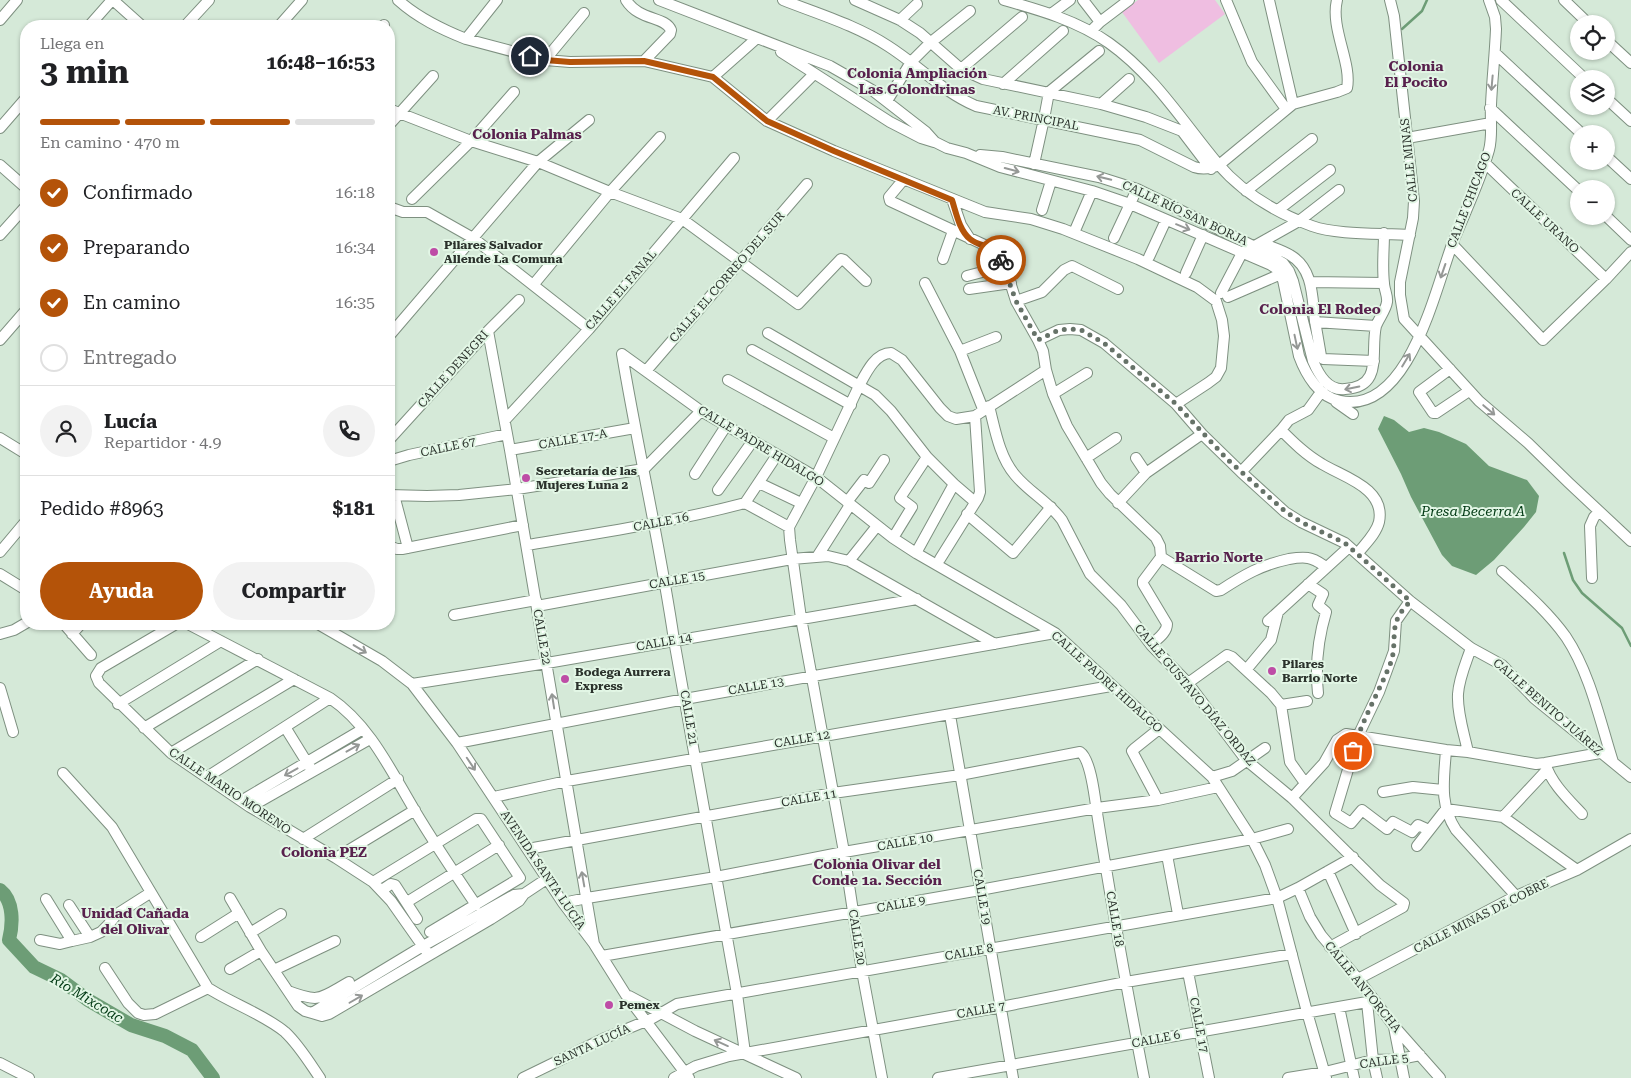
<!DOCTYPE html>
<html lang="es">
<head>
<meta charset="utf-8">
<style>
	:root { --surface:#fff; --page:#f2f2f2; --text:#202124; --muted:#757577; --line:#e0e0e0; --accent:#b45309 }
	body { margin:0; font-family:"Roboto Serif",serif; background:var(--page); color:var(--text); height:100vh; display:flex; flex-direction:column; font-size:19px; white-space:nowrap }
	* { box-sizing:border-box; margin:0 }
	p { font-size:16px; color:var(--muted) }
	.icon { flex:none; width:28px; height:28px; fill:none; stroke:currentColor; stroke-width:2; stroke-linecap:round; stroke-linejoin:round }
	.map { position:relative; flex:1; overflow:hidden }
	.details { position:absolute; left:20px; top:20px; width:375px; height:610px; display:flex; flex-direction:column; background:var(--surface); border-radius:20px; box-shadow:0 1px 4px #0004 }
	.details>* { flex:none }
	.controls { position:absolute; left:1570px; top:15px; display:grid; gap:10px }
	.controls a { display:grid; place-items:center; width:45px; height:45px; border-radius:50%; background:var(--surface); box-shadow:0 1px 4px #0004; font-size:25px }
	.pin { position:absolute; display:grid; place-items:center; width:42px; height:42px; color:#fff; margin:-21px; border:2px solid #fff; border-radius:50%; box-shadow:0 1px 5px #0007 }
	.courier { position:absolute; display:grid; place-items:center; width:50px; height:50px; margin:-25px; border:4px solid #b45309; border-radius:50%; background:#fff; color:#222; box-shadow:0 1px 6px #0007 }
	.head em { font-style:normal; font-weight:700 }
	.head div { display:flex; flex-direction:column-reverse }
	.head { display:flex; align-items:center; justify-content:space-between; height:85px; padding:0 20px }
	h1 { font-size:32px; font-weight:700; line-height:38px }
	.bar { display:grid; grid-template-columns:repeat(4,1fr); gap:8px 5px; align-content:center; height:60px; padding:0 20px }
	.bar i { height:6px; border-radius:4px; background:var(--line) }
	.bar .on { background:var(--accent) }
	.bar p { grid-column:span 4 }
	.line { display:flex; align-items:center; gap:12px; padding:0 20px; border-top:1px solid var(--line) }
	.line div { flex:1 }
	.round { display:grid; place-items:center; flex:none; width:52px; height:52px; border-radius:26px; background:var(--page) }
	ol { padding:0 20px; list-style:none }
	li { display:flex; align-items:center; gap:15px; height:55px }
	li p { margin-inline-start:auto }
	li .icon { padding:5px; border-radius:50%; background:var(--accent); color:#fff; stroke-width:4 }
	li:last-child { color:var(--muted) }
	li i { width:28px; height:28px; border:2px solid var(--line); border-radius:50% }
	.primary-button { display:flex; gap:10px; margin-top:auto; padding:10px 20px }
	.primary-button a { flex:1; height:58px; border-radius:30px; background:var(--accent); color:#fff; font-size:20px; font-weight:700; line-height:58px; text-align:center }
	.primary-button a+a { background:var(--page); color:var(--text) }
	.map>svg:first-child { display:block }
</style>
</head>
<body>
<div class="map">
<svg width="1631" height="1078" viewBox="0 0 1631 1078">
	<rect width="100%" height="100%" fill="#d5e9d8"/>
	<path fill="#efbee1" d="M 1138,0 L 1215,0 L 1225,14 L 1159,63 L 1122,12 Z"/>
	<path fill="#6d9d76" d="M 1384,416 L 1394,420 L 1409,432 L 1424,428 L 1439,432 L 1466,444 L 1489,466 L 1527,480 L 1539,496 L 1536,512 L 1524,527 L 1494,560 L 1476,575 L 1452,566 L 1442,555 L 1411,497 L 1401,474 L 1378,429 Z"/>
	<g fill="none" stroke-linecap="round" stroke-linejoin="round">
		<path stroke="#6d9d76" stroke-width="2.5" d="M 1402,29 L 1422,11 L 1427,0
			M 1564,553 L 1573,580 L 1582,593 L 1622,628 L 1631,646"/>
		<path stroke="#6d9d76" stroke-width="14" d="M 0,890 C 14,901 13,924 9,940 L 34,967 L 61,980 L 88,1000 L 131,1025 L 165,1036 L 192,1050 L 213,1078"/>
		<defs>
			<path id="minor" d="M 113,0 L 142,26
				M 398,0 C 418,18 441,29 466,39 L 545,60 L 570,62 L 644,61 L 713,77 L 767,121 L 834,151 L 985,212 L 1031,219 L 1063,229 L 1138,259 L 1197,287 L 1216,301 L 1222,320 L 1224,336 L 1221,368 L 1216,377 L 1208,383 L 1176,404
				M 626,0 C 639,21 665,16 671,30 L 670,34 L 644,61
				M 659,0 L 830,66 L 872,90 L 926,132 L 935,142 L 947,148 L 966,153 L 1000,167 L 1092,191 L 1130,204 L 1271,265 L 1277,269 L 1283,280 L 1299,356 C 1306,375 1319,397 1340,401 C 1409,415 1435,289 1453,242 C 1465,212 1480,182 1489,150 C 1493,135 1490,120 1491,105 C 1492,80 1495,55 1496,29 L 1495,17 L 1489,0
				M 783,0 C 818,14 856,25 888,46 C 918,65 943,92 976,106 L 1140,140 L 1194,167 C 1203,170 1210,169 1219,165 L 1293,104 L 1337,92 L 1347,88 C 1352,63 1330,28 1337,0
				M 855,0 L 900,20 L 920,33 L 961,69 L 983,79 L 1101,104 L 1146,117 L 1182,131 L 1211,169
				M 1004,0 C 1040,10 1078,21 1109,43 C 1154,75 1183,122 1218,164 C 1242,192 1277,213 1312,226 C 1337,235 1381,233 1410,235
				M 1083,0 L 1100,22
				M 1226,0 L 1252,62 L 1286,109
				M 1269,0 L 1293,104
				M 1390,0 L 1394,16 L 1414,201 L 1413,218 L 1400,282 L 1400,295 L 1404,319 L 1479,401 L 1528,443 L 1569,483 L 1631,541
				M 1501,0 L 1585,79
				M 1564,0 L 1589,24
				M 1051,14 L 1070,0
				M 0,20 L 17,0
				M 900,20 L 917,4
				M 89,26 L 112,0
				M 185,26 L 209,0
				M 279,26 L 302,0
				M 383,26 L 384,25
				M 1091,31 L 1100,22 L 1129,0
				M 466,39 L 497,0
				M 1606,40 L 1631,63
				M 781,52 L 890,122 L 921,138 L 934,142
				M 1495,53 L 1582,134
				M 545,60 L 584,13
				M 961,69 L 1022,17
				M 713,77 L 757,38
				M 1003,84 L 1063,31
				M 1606,98 L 1631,121
				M 887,101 L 911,62 L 930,43 L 970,11
				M 1101,104 L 1129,79
				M 1490,108 L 1579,191
				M 389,109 L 471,141 L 538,162 L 610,192 L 682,219 L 798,304 L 841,259 L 844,260 L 866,281
				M 767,121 L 814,74
				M 389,125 L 433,76
				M 0,128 L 26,98
				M 1407,138 L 1491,123
				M 980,155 L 1002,157 L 1099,177 L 1137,189 L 1255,247 L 1283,263 L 1289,271 L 1293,281 L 1313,361 C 1319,375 1328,391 1345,389 C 1384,387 1370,352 1376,326 C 1379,318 1386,310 1387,302 C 1388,296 1384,289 1384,283 C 1382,267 1384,249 1384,233
				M 1606,156 L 1631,179
				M 1485,163 L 1606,279
				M 1034,164 L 1044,119 L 1049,92 L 1099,51
				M 0,165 L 26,188
				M 904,179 L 889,197 L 890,201 L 991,248 L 998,255 L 1005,266 L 1016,301 L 1038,340 L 1043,351 L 1046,370 L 1053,394 L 1067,426 L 1101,483 L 1110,494 L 1156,538 L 1160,546 L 1161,557
				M 1246,191 L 1312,139
				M 412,199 L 471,141 L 514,92
				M 952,199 L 961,225 L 970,239
				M 389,207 L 403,212 L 427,212 L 473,238 L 589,329
				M 1042,210 L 1051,181
				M 1278,210 L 1330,170
				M 1606,216 L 1631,240
				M 1076,228 L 1092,191
				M 0,235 L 26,206
				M 1114,238 L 1137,189
				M 1262,243 C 1271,247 1282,250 1290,255 C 1314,269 1312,298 1315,321 C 1317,333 1319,344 1321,356 L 1323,359 L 1374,361
				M 1452,244 L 1543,340 L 1606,279 L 1631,252
				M 1149,257 L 1166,220
				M 943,259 L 953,231
				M 1186,273 L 1203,235
				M 967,276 L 1005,266
				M 1310,282 L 1384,283
				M 925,283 L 960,351 L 983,409
				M 534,284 L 610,192 L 660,137
				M 969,289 L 1011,283
				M 1221,293 L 1242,253 L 1299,221 L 1339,190
				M 1228,297 L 1281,274
				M 1016,301 L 1042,292 L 1064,270 L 1072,266 L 1118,289
				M 1315,322 L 1376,326
				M 488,331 L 510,450 L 594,944
				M 768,333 L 875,395 L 891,411 L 927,457 L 954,484 L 975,502
				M 389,336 L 538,162 L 589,120
				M 0,340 L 26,310
				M 1038,340 L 1059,330 L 1070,329 L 1081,330 L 1104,343 L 1176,404 L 1202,434 L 1241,472 L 1285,512 L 1301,522 L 1345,543 L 1410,601 L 1471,648 L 1502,665 L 1534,698 L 1631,777
				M 752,350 L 851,405
				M 960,351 L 996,337
				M 622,354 L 701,411 L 816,477 L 893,538 L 916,553 L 1055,633 L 1212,777 L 1252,839 L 1265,865 L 1277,898 L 1307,1012 L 1326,1078
				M 622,354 C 638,450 660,544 674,640 L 737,994 L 745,1053
				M 1450,369 L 1419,392 L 1433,413 L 1436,413 L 1469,391
				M 646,371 L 807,184
				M 728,380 L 834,438
				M 1053,394 L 1087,373
				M 1336,402 L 1353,414
				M 989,406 C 995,429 999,456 1015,475 C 1029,492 1049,502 1062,520 L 1090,574 L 1121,605 L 1151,645 L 1188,683 L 1246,760 L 1292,798 L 1380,885 L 1404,903 L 1403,907 L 1330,947
				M 505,420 L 589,329 L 734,158
				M 1281,430 C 1293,442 1306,455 1322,464 C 1343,477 1386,488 1379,522 C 1376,534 1365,544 1358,553
				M 0,438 L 26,454
				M 389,440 L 488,331 L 519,300
				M 510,450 L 635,428
				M 1086,458 L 1116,438
				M 1136,458 L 1146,473
				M 389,461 L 409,455 L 507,434
				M 1241,472 L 1281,430 L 1289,420 L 1308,410 L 1321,392
				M 695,474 L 726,426
				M 759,483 L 801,503
				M 718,490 L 752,442
				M 389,495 L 427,496 L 459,495 L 517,489 L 644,469 L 701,411
				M 394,495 L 408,548
				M 847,502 L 864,480 L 869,483 L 884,460
				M 745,503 L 777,455
				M 1118,503 L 1146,473 L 1202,434
				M 967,514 L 1013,553 L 1051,507
				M 893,538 L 912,507 L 900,498 L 927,457
				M 527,545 C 600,533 673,522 745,503 L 789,527
				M 389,546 L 397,549 L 402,549 L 523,525
				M 0,552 L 26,521
				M 916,553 L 954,484
				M 817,557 L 850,505
				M 1161,557 L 1216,591 L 1221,590 C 1244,575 1261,565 1289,559 C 1295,558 1302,557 1308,558 C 1315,559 1320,563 1326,567
				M 940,559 L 978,498 L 980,492 L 975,416
				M 849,561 L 877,526
				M 1502,571 C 1525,592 1548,612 1566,637 C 1590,673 1600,721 1613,762
				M 0,574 L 26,590
				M 1592,578 L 1590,526 L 1594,517 L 1599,512
				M 1308,584 L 1323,594 L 1318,605 L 1326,612 C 1318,639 1315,665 1318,693
				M 1410,601 L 1396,621 L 1394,651 L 1379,692 L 1358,736 L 1335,813 L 1351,823 L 1362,810 L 1387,829 L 1393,822 L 1412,832 L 1418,825 L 1429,830
				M 537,606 L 792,559 L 828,556 L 849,561 L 995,644
				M 454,615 L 536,600
				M 1268,621 L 1349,547
				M 64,624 L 91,655
				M 176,624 L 101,668 L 96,676 L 99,683 L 171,753 L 250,807 L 336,858 L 373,882 L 391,901 L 429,955
				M 188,624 L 330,698 C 370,725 391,771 415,811 C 434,843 455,874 476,905
				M 318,624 L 382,661 L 412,684 L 457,743 L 563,903 L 594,944 L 626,995 L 689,1078
				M 0,634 L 14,630 L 26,623
				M 72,634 L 81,624
				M 1151,645 C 1157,639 1167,633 1167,624 L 1143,584 L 1143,581 L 1161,557
				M 1246,670 L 1271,693 L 1281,705 L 1290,762 L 1305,783
				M 1188,683 L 1227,655 L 1232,657 L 1246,670 L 1271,640 L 1278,612
				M 412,684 L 547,663 L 917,599
				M 0,688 L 13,732
				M 118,704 L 221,641
				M 1281,705 L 1307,701
				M 950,715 L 1013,1078
				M 285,727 L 311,769
				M 144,728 L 258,659
				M 457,743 L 685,699 L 1055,633
				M 1446,750 C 1444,780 1439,804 1456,830 L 1516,896
				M 1468,752 C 1464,733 1457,713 1458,694 C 1459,678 1466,663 1471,648
				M 171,753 L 294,679
				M 1545,763 C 1551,783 1568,799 1582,814
				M 63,773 L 112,827 L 208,988 C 231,1003 265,1015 285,1032 C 299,1045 309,1062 320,1078
				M 207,777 L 330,698
				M 1212,777 L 1232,771 L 1265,748
				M 1383,792 L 1413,787 L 1443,790
				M 494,797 L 567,781 L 1111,686
				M 1292,798 L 1324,763 L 1337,740 L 1346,734 L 1446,750 L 1468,752 L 1536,764 L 1545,763 L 1600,753
				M 1158,800 L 1132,751 L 1134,749 L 1159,729
				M 241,801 L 363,729
				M 250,807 L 370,739
				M 1503,817 L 1545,772
				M 303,839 L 398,779
				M 1417,846 L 1446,809 L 1503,817 L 1577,870
				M 528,849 L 833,793 L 960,775 L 1080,752 C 1091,759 1095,799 1097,813 C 1111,902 1127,990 1144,1078
				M 1167,855 L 1178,914
				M 336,858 L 415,810
				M 1328,871 L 1356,934
				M 373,882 L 476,819 L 481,819 L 520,878 L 430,932
				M 1298,888 L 1310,917 L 1321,935 L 1358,979 L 1394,1026 L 1440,1078
				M 382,890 L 391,884 L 395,885 L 417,919
				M 230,898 L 261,951 L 298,1006 L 305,1011 L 312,1013 L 322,1016 L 329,1014 L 491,919 L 519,901 L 524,894
				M 46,899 L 72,941 L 90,937 L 101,932 L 108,925 L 117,914 L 150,893
				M 407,902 L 499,845
				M 563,903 L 587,898 L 716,877 L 844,852 L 1097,808 L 1158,800 L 1218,787
				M 69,905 L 90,937
				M 250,933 L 281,914
				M 201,937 L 239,913
				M 40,940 L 60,944 L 72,941
				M 602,956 L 980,890 L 1252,839 L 1288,829
				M 105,968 L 128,1003 L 138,1013 L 144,1015 L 155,1014 L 208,988
				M 230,969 L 261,951
				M 274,970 L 335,941
				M 1188,972 L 1209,1078
				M 1358,979 L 1516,896 L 1577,870 L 1631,839
				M 288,991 C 320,1003 319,999 349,982
				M 629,996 L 695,1031 L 796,1078
				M 1367,1002 L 1373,1060 L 1377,1078
				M 1339,1007 L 1354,1078
				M 312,1013 L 423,946 L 514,895 L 524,894 L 548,878
				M 1394,1027 L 1404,1078
				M 0,1063 L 29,1078
				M 523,1078 L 605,1038 L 651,1019 L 677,1004 L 1277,898 L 1298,888 L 1353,857
				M 674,1078 L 696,1066 L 729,1056 L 1001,1007 L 1126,982 L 1292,954
				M 882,1078 L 862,971 L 844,852 L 801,618 L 790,540 L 789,527 L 816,477 L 859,386 C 866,373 875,353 891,353 L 902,360 L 940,408 L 948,416 L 956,419 L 975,416 L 1046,370
				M 938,1078 L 1367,1002 L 1372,997
				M 1288,1078 L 1325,1072 L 1373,1060 L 1400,1059 L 1420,1055"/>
		</defs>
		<use href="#minor" stroke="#7e9080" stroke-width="12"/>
		<use href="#minor" stroke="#fff" stroke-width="10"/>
	</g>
	<defs><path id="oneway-shaft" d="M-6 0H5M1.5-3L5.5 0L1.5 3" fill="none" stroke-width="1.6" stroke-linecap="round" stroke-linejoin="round" transform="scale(1.25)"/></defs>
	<g stroke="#959896">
		<use href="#oneway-shaft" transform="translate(1492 83) rotate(95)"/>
		<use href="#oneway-shaft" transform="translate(1012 170) rotate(15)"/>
		<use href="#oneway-shaft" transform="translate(1104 178) rotate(-166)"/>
		<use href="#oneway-shaft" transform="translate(1183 227) rotate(22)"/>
		<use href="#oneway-shaft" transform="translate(1443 271) rotate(109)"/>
		<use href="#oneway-shaft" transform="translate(1296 342) rotate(78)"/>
		<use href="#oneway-shaft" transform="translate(1406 360) rotate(-59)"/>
		<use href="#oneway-shaft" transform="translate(1352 388) rotate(168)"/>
		<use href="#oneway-shaft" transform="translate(1489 410) rotate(40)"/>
		<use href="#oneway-shaft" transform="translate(360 649) rotate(31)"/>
		<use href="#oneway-shaft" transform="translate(553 701) rotate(-99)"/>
		<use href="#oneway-shaft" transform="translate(353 748) rotate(-29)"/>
		<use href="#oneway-shaft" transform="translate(471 764) rotate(56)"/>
		<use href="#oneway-shaft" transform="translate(291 772) rotate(151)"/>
		<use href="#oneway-shaft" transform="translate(583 879) rotate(-100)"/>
		<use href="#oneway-shaft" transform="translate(356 999) rotate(-30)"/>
		<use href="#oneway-shaft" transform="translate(721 1043) rotate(-156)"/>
	</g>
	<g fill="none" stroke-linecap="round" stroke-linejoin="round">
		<path stroke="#667268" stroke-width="5" stroke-dasharray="0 9" d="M 1001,260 L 1016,301 L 1038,340 L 1059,330 L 1070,329 L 1081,330 L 1104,343 L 1176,404 L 1228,460 L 1286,512 L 1301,522 L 1345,543 L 1410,601 C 1406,607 1399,613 1397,620 C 1392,632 1396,647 1391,662 C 1379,692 1362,720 1353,751"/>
		<path stroke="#b45309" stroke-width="6" d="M 530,56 L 545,60 L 570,62 L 644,61 L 713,77 L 767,121 L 834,151 L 952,200 C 956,212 959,230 970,239 C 981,248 992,243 1001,260"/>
	</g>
	<g fill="#be4ca6" stroke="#e2f6e5" stroke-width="2">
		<circle cx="434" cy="252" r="5"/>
		<circle cx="526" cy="478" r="5"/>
		<circle cx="1272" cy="671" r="5"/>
		<circle cx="565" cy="679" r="5"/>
		<circle cx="609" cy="1005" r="5"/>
	</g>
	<g text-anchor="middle" stroke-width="4" stroke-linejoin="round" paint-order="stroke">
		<g font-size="12" fill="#2b322c" stroke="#e2f6e5">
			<text transform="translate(1036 118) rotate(11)" y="4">AV. PRINCIPAL</text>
			<text transform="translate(1409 160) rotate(-96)" y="4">CALLE MINAS</text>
			<text transform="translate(1469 200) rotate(-69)" y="4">CALLE CHICAGO</text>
			<text transform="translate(1185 213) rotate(25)" y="4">CALLE RÍO SAN BORJA</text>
			<text transform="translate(1545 221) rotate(43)" y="4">CALLE URANO</text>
			<text transform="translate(727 277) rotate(-49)" y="4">CALLE EL CORREO DEL SUR</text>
			<text transform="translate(621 290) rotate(-49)" y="4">CALLE EL FANAL</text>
			<text transform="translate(453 369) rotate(-48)" y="4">CALLE DENEGRI</text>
			<text transform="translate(573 439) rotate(-10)" y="4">CALLE 17-A</text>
			<text transform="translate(761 446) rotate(31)" y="4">CALLE PADRE HIDALGO</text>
			<text transform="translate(448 447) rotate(-12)" y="4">CALLE 67</text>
			<text transform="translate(661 522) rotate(-11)" y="4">CALLE 16</text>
			<text transform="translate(677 580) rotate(-10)" y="4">CALLE 15</text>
			<text transform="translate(542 637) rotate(80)" y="4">CALLE 22</text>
			<text transform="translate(664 642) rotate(-10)" y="4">CALLE 14</text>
			<text transform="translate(1107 682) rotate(42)" y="4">CALLE PADRE HIDALGO</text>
			<text transform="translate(756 686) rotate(-10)" y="4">CALLE 13</text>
			<text transform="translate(1195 695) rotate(50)" y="4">CALLE GUSTAVO DÍAZ ORDAZ</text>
			<text transform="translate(1548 707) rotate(41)" y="4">CALLE BENITO JUÁREZ</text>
			<text transform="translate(689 718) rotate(80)" y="4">CALLE 21</text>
			<text transform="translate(802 739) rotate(-10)" y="4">CALLE 12</text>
			<text transform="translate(230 791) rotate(34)" y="4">CALLE MARIO MORENO</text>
			<text transform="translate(809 798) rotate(-10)" y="4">CALLE 11</text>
			<text transform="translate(905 842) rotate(-10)" y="4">CALLE 10</text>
			<text transform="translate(543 870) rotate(56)" y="4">AVENIDA SANTA LUCÍA</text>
			<text transform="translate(982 897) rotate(80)" y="4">CALLE 19</text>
			<text transform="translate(901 904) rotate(-10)" y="4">CALLE 9</text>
			<text transform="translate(1481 916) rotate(-27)" y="4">CALLE MINAS DE COBRE</text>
			<text transform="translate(1115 919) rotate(80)" y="4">CALLE 18</text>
			<text transform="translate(857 937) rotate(81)" y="4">CALLE 20</text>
			<text transform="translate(969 952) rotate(-10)" y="4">CALLE 8</text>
			<text transform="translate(1363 987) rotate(51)" y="4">CALLE ANTORCHA</text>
			<text transform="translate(981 1010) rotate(-10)" y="4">CALLE 7</text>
			<text transform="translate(1199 1025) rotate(79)" y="4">CALLE 17</text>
			<text transform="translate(1156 1039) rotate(-11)" y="4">CALLE 6</text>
			<text transform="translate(592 1045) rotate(-25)" y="4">SANTA LUCÍA</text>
			<text transform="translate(1384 1061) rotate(-8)" y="4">CALLE 5</text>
		</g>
		<g font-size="12" font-weight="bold" fill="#2b322c" stroke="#e2f6e5" text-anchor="start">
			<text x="444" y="249">Pilares Salvador<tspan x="444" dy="14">Allende La Comuna</tspan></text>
			<text x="536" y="475">Secretaría de las<tspan x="536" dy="14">Mujeres Luna 2</tspan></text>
			<text x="1282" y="668">Pilares<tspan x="1282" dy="14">Barrio Norte</tspan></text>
			<text x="575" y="676">Bodega Aurrera<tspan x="575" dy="14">Express</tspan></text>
			<text x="619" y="1009">Pemex</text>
		</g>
		<g font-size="14" font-weight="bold" fill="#58214d" stroke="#e2f6e5">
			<text x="1416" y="71">Colonia<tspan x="1416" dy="16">El Pocito</tspan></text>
			<text x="917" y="78">Colonia Ampliación<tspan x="917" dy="16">Las Golondrinas</tspan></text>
			<text x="527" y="139">Colonia Palmas</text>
			<text x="1320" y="314">Colonia El Rodeo</text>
			<text x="1219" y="562">Barrio Norte</text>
			<text x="324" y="857">Colonia PEZ</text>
			<text x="877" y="869">Colonia Olivar del<tspan x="877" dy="16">Conde 1a. Sección</tspan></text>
			<text x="135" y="918">Unidad Cañada<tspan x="135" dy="16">del Olivar</tspan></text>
		</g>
		<g font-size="14" font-style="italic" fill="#003913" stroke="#e2f6e5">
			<text x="1473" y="516">Presa Becerra A</text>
			<text transform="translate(87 998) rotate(31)" y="5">Río Mixcoac</text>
		</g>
	</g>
</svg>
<div class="controls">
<a><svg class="icon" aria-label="locate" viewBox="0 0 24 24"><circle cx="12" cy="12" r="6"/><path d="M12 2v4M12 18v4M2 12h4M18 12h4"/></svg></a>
<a><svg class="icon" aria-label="layers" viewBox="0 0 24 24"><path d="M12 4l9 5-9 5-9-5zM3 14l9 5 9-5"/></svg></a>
<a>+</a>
<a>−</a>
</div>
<div class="pin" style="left:1353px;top:751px;background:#ea580c"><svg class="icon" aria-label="bag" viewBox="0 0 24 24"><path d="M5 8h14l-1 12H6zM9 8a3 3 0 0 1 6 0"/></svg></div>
<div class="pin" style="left:530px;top:56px;background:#1f2937"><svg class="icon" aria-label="home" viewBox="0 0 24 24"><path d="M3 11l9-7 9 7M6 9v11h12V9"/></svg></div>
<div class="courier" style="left:1001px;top:260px"><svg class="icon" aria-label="bike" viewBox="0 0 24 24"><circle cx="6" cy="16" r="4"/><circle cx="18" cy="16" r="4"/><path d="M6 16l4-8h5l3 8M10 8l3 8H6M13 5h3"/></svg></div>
<section class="details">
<div class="head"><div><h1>3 min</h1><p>Llega en</p></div><em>16:48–16:53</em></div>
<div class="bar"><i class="on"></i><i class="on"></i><i class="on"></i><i></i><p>En camino · 470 m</p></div>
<ol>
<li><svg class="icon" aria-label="check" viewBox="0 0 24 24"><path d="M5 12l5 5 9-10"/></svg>Confirmado<p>16:18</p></li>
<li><svg class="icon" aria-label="check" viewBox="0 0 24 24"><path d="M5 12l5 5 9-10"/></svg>Preparando<p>16:34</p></li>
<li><svg class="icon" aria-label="check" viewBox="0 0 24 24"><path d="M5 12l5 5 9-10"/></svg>En camino<p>16:35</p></li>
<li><i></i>Entregado</li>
</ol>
<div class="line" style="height:90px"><a class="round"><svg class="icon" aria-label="person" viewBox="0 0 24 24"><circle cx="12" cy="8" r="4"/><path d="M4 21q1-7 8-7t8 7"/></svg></a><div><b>Lucía</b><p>Repartidor · 4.9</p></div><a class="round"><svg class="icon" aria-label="phone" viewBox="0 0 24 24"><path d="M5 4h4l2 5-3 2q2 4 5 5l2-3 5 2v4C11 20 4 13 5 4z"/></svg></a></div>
<div class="line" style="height:65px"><div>Pedido #8963</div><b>$181</b></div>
<div class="primary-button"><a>Ayuda</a><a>Compartir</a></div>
</section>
</div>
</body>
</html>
